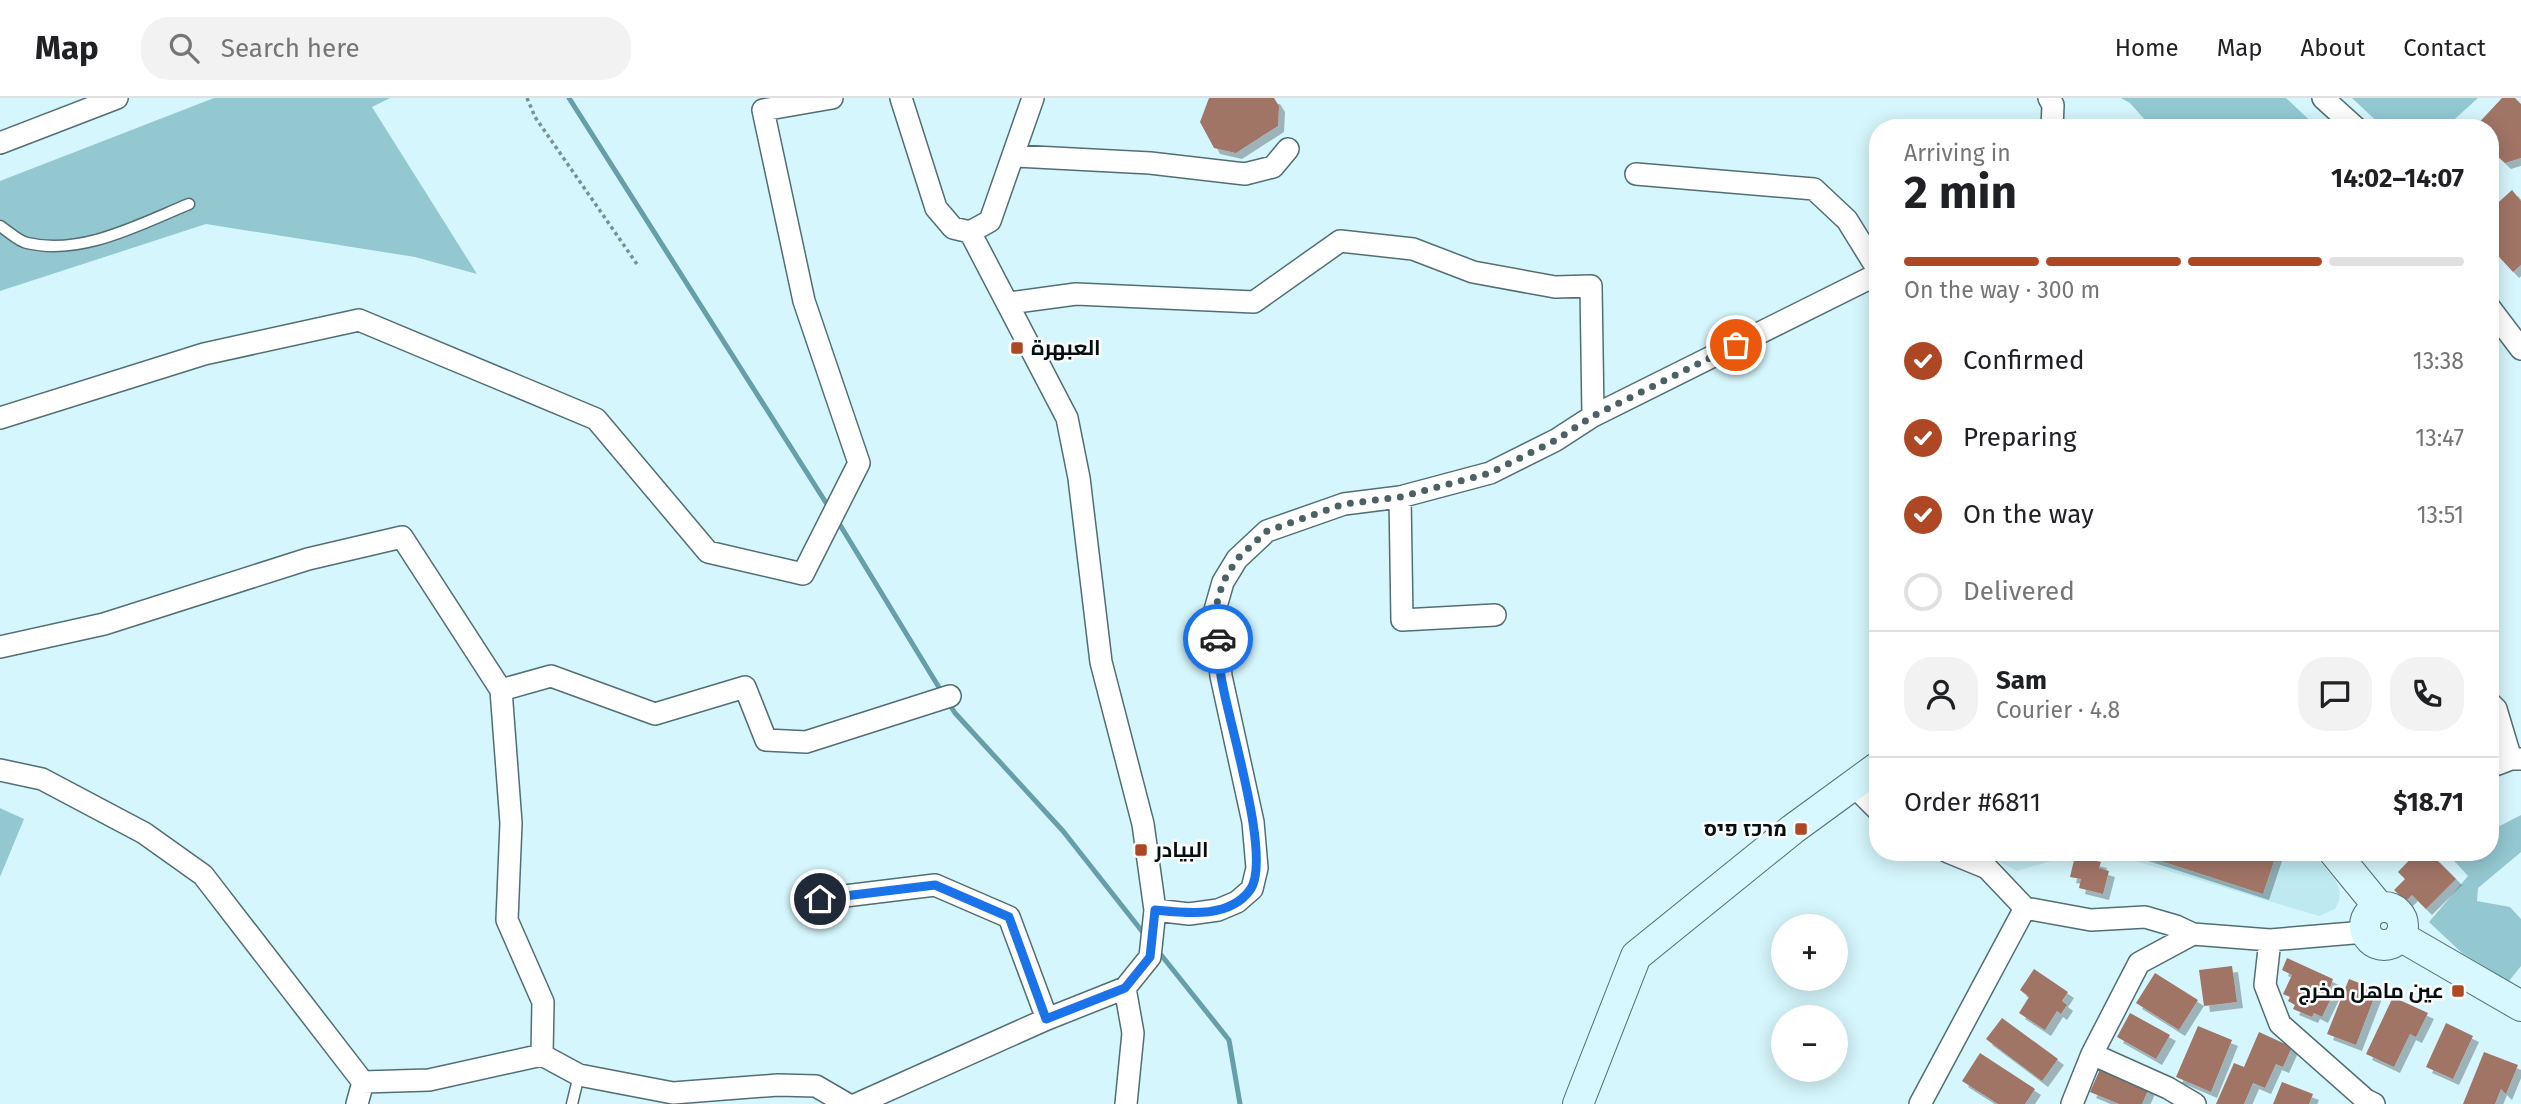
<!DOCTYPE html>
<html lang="en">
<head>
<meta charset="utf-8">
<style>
	:root { --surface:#fff; --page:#f2f2f2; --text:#202124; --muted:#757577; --line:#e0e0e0; --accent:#ae4724 }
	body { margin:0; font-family:"Fira Sans",Cairo,Heebo,sans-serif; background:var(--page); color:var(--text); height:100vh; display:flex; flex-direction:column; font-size:26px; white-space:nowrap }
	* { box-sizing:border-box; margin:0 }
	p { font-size:23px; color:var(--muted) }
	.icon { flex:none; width:38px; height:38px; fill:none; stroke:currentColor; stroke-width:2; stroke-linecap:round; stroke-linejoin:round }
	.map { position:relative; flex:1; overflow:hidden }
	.details { position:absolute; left:1869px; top:21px; width:630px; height:742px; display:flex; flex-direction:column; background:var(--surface); border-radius:28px; box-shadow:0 4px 18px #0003 }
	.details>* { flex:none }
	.fabs { position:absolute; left:1771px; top:816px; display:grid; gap:14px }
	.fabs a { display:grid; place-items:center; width:77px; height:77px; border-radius:50%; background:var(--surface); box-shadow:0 4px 18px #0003; font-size:35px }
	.pin { position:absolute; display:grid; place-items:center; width:60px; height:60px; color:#fff; margin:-30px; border:4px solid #fff; border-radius:50%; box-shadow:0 2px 7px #0007 }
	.courier { position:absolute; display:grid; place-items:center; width:70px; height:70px; margin:-35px; border:5px solid #1a73e8; border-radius:50%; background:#fff; color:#222; box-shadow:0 2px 9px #0007 }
	.overview em { font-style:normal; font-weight:700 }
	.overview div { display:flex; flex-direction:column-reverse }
	.overview { display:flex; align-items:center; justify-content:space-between; height:119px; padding:0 35px }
	h1 { font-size:46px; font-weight:700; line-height:52px }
	.bar { display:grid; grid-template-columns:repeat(4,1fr); gap:10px 7px; align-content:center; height:84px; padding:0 35px }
	.bar i { height:9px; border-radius:5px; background:var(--line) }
	.bar .current { background:var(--accent) }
	.bar p { grid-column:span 4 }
	.line { display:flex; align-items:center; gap:18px; padding:0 35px; border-top:2px solid var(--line) }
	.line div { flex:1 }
	.round { display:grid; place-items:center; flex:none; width:74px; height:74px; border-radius:28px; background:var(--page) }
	ol { padding:0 35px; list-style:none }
	li { display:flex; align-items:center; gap:21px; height:77px }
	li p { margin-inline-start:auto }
	li .icon { padding:7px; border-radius:50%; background:var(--accent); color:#fff; stroke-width:4 }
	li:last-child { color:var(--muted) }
	li i { width:38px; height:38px; border:4px solid var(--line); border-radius:50% }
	header { display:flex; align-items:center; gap:42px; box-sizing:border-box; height:98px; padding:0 35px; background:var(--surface); border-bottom:2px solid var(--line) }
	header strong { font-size:33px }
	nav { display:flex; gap:38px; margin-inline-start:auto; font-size:24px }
	.search { width:490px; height:63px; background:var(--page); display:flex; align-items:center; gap:18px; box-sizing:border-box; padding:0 24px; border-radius:28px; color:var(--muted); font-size:26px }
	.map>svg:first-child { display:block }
</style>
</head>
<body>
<header>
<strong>Map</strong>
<div class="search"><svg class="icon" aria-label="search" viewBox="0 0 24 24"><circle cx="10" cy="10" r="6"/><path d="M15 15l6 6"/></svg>Search here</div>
<nav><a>Home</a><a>Map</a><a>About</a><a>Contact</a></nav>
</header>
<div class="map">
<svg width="2521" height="1006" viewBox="0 0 2521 1006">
	<defs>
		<filter id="shadow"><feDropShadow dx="6" dy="6" stdDeviation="0" flood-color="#0004"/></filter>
	</defs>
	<rect width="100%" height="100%" fill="#d5f6fc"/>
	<path fill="#bee9f0" d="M 1979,754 L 2082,754 L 2017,773 Z
		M 2105,754 L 2312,754 L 2336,783 L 2340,794 L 2339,803 L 2335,811 L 2319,818 Z"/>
	<path fill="#94c8d1" d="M 214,0 L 390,0 L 372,9 L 477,176 L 415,159 L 206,126 L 0,193 L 0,83 Z
		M 2121,0 L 2286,0 L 2318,30 L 2152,30 L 2130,5 Z
		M 2352,0 L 2478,0 L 2445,30 L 2384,30 Z
		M 0,710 L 24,721 L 0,779 Z
		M 2521,717 L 2521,754 L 2478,790 L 2477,803 L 2510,809 L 2521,821 L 2521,868 L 2509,883 L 2462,855 L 2429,824 L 2468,778 L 2447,755 L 2490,754 L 2490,733 Z"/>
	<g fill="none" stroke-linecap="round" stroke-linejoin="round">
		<path stroke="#669fa9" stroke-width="5" d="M 569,0 L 830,411
			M 837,422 L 943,596
			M 948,604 L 955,615 L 1063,733 L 1145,837
			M 1158,853 L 1229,942 L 1240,1006"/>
	</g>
	<path fill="#a17466" filter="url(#shadow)" d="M 1209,0 L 1274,0 L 1279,8 L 1278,28 L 1236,55 L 1214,50 L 1200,24 Z
		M 2502,0 L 2515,0 L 2521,6 L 2521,60 L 2505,65 L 2490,51 L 2490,30 L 2474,30 Z
		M 2512,92 L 2521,103 L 2521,167 L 2513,174 L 2490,149 L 2490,112 Z
		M 2133,754 L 2277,754 L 2263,796 Z
		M 2417,754 L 2429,754 L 2456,781 L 2426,811 L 2412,797 L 2406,803 L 2394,792 L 2405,781 L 2398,774 Z
		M 2075,758 L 2101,764 L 2099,770 L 2109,773 L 2103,796 L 2079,790 L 2081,781 L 2070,779 Z
		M 2287,860 L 2333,881 L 2329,892 L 2334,894 L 2322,919 L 2314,915 L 2312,919 L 2293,911 L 2295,907 L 2288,903 L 2290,899 L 2283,896 L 2292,877 L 2282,872 Z
		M 2232,868 L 2237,904 L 2204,908 L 2199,872 Z
		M 2034,871 L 2068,894 L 2062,903 L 2067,907 L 2061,916 L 2057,913 L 2045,932 L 2019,915 L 2029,899 L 2020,892 Z
		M 2155,875 L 2198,902 L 2179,932 L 2136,905 Z
		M 2349,881 L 2377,892 L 2356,947 L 2327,936 Z
		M 2393,899 L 2428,915 L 2416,939 L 2410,936 L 2394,969 L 2366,956 Z
		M 2130,915 L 2170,937 L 2156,961 L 2117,939 Z
		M 2002,920 L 2058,961 L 2042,983 L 1986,941 Z
		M 2446,925 L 2473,938 L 2453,981 L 2426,969 Z
		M 2198,928 L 2232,942 L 2211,994 L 2176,979 Z
		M 2259,934 L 2292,949 L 2283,969 L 2276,966 L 2265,990 L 2253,985 L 2244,1006 L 2216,1006 L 2234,965 L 2244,969 Z
		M 2484,954 L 2518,967 L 2506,996 L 2501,991 L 2495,1006 L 2463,1006 Z
		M 1980,955 L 2035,991 L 2025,1006 L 1998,1006 L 1962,983 Z
		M 2101,969 L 2149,990 L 2142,1006 L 2119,1006 L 2090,994 Z
		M 2282,984 L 2313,996 L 2309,1006 L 2273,1006 Z"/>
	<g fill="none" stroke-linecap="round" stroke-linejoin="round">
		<defs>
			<path id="lane" d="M 0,128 C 8,133 18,143 27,145 C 82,158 140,126 189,106
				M 572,1006 L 579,977"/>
			<path id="street" d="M 901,0 L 936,110 L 953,130 L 970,134 L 1067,320 L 1079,380 L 1101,564 L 1143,726 L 1155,812 L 1150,859 L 1125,890 L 1133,935 L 1126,1006
				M 2049,0 L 2053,7 L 2052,30
				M 2323,0 L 2356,30
				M 0,45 L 117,0
				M 1014,58 L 1150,65 L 1245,76 L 1273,69 L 1288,51
				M 1636,76 L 1814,91 L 1847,122 L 1878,172
				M 970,134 L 990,123 L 1033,0
				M 1009,205 L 1076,196 L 1254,204 L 1340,143 L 1413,151 L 1473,174 L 1555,189 L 1591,188 L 1593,318 L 1556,342 L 1490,375 L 1400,399
				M 2490,210 L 2521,251
				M 1593,318 L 1878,176
				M 0,320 L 204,256 L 359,222 L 596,321 L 708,454 L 803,476 L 859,365 L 804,203 L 763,12 L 832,0
				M 0,549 L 104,526 L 308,461 L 402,439 L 501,592 L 511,725 L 507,822 L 543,904 L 542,957 L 429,982 L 363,984
				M 501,592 L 551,578 L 655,616 L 745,589 L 766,642 L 806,644 L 950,598
				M 2490,605 L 2496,611 L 2511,661
				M 2490,669 L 2511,661 L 2521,661
				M 0,672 L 42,681 L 144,735 L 203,777 L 363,984 L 357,1006
				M 1853,687 L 1878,712
				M 1948,754 L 1987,770 L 2025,810 L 2091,822 L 2145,819 L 2176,828 L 2193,836
				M 820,801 L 935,787 L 1009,819 L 1047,921
				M 1155,812 L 1189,816 L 1218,812 L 1237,804 L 1252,791 L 1257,770 L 1253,724 L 1221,578 L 1215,512 L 1223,484 L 1237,461 L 1267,433 L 1344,406 L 1400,399 L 1402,522 L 1495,517
				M 2270,842 L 2265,887 L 2280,926 L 2366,1002 L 2374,1006
				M 2092,956 L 2168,990 L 2195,1006
				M 542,957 L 579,977 L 673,995 L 778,987 L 816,988 L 847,1006
				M 857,1006 L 1047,921 L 1125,890
				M 1920,1006 L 2025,810
				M 2072,1006 L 2092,956 L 2139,865 L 2193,836 L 2270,842 L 2365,834"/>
			<path id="secondary" d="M 2334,754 L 2379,809
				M2365 828a19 19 0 1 1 38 0a19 19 0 1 1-38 0Z
				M 2400,838 L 2521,908
				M 1578,1006 L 1636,858 L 1793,731 L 1878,669"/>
		</defs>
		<use href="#lane" stroke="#516e74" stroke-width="13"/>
		<use href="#street" stroke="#516e74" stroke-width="24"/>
		<use href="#secondary" stroke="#516e74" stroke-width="32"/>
		<path stroke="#799094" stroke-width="3.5" stroke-dasharray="3.5 3.5" stroke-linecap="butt" d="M 527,0 L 535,19 L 639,169"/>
		<use href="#lane" stroke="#fff" stroke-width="10"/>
		<use href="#street" stroke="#fff" stroke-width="21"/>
		<use href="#secondary" stroke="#d7f8fe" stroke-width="30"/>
	</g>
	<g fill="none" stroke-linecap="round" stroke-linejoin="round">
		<path stroke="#4d6063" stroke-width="7" stroke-dasharray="0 12.6" d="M 1218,541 L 1215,512 L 1223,484 L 1237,461 L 1267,433 L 1344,406 L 1400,399 L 1490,375 L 1556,342 L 1593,318 L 1736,247"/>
		<path stroke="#1a73e8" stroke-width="9" d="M 820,801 L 935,787 L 1009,819 L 1046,921 L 1125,890 L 1150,859 L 1155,812 C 1186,815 1229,821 1250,792 C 1273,761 1227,620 1221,578 C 1219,566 1219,553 1218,541"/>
	</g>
	<g fill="#ae4724" stroke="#fcfcfc" stroke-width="2.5">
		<rect x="1010" y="243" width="14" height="14" rx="3.5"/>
		<rect x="1794" y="724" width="14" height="14" rx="3.5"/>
		<rect x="1134" y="745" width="14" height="14" rx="3.5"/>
		<rect x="2451" y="886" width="14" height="14" rx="3.5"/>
	</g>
	<g text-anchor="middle" stroke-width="5" stroke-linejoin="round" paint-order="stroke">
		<g font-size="21" font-weight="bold" fill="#040f11" stroke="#fcfcfc" text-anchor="start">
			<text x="1031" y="257">العبهرة</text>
			<text x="1787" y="738" text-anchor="end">מרכז פיס</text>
			<text x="1155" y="759">البيادر</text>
			<text x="2444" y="900" text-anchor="end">عين ماهل مخرج</text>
		</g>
	</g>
</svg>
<div class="fabs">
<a>+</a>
<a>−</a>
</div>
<div class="pin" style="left:1736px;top:247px;background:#ea580c"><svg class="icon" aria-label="bag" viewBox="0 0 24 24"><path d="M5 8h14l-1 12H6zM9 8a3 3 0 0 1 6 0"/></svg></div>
<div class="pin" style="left:820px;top:801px;background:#1f2937"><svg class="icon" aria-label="home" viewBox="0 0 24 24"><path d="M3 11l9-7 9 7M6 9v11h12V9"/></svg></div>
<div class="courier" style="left:1218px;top:541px"><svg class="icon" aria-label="car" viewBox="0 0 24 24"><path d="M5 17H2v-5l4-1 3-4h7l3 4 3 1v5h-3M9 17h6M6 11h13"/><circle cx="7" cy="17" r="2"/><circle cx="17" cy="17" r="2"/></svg></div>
<section class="details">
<div class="overview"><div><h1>2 min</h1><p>Arriving in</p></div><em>14:02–14:07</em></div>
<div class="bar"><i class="current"></i><i class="current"></i><i class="current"></i><i></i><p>On the way · 300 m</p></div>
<ol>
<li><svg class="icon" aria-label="check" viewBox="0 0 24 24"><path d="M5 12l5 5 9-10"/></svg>Confirmed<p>13:38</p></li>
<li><svg class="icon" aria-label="check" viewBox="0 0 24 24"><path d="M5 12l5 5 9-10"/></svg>Preparing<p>13:47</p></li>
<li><svg class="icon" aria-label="check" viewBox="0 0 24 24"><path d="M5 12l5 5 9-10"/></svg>On the way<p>13:51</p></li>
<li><i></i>Delivered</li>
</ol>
<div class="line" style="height:126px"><a class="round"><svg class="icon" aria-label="person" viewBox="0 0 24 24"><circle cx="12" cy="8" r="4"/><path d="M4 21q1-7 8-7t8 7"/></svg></a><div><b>Sam</b><p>Courier · 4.8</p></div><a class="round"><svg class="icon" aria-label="chat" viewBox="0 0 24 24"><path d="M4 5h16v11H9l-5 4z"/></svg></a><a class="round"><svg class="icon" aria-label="phone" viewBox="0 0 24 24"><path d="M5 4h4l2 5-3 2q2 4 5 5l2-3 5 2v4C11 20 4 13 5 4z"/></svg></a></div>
<div class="line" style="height:91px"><div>Order #6811</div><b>$18.71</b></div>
</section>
</div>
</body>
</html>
